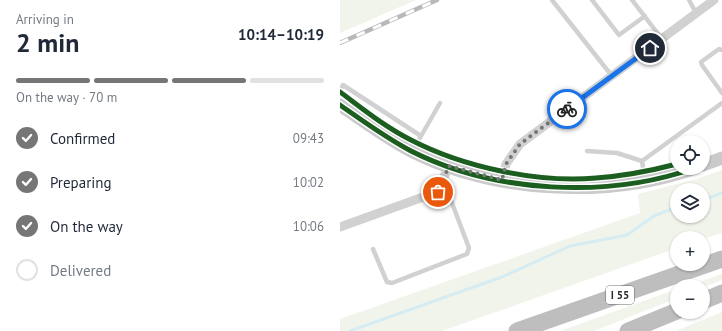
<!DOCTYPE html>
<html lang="en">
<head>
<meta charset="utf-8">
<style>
	:root { --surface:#fff; --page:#f2f2f3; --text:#1f2937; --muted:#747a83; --line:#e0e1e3; --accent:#767676 }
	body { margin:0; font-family:"PT Sans",sans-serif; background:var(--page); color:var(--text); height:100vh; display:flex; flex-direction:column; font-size:15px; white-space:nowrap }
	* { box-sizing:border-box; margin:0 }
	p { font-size:13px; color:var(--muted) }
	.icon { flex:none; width:22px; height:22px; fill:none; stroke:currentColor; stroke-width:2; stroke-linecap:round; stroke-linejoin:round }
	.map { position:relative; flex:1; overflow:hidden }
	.drawer { display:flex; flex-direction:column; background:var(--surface); width:340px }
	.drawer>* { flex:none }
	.fabs { position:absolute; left:330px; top:135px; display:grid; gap:8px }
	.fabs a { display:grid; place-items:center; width:40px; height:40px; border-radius:50%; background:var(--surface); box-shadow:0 1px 3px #0004; font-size:20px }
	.pin { position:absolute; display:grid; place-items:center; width:34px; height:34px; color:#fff; margin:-17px; border:2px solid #fff; border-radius:50%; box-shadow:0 1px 4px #0007 }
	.courier { position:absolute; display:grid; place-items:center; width:40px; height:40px; margin:-20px; border:3px solid #1a73e8; border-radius:50%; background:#fff; color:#222; box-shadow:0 1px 5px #0007 }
	.head em { font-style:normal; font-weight:700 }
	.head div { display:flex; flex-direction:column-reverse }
	.head { display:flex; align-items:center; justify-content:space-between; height:68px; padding:0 16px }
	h1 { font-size:26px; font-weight:700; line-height:30px }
	.bar { display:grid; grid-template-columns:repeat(4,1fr); gap:6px 4px; align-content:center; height:48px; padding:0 16px }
	.bar i { height:5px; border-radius:3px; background:var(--line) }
	.bar .selected { background:var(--accent) }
	.bar p { grid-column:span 4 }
	ol { padding:0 16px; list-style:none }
	li { display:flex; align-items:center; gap:12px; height:44px }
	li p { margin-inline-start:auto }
	li .icon { padding:4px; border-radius:50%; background:var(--accent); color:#fff; stroke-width:4 }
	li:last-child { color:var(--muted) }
	li i { width:22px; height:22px; border:2px solid var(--line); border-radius:50% }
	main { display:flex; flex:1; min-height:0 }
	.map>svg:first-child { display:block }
</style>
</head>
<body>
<main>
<section class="drawer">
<div class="head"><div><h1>2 min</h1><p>Arriving in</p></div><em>10:14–10:19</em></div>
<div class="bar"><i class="selected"></i><i class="selected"></i><i class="selected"></i><i></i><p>On the way · 70 m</p></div>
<ol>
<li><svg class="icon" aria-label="check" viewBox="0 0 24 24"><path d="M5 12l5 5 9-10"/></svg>Confirmed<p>09:43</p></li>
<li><svg class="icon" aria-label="check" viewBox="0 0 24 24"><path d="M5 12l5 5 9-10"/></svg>Preparing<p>10:02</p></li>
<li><svg class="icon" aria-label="check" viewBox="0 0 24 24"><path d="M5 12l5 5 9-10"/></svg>On the way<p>10:06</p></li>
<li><i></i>Delivered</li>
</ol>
</section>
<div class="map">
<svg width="382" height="331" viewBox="0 0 382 331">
	<rect width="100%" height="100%" fill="#fff"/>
	<path fill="#f1f4ea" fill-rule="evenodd" d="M 0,0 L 76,0 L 0,33 Z
		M 382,170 L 382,233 L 363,239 L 363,238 L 337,238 L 337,248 L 102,331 L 0,331 L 0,319 L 300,213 L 298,194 L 356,179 ZM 337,190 L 363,190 L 363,216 L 337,216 Z
		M 382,274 L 382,280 L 363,287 L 363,286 L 347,286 Z
		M 337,289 L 337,298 L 254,331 L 220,331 Z
		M 382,312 L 382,331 L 336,331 Z"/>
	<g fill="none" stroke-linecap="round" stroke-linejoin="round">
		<path stroke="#d5ecf2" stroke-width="3" d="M 363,200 L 382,193
			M 10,331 L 162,277 L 230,246 L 287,235 L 314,216 L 337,207"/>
		<path stroke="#d1d1d1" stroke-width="4.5" d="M 212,0 L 272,76
			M 252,0 L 279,35 L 305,16
			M 292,0 L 322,39
			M 349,0 L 356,13
			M 382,50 L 379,49 L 361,62 L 362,65 L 382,93
			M 0,90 L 3,85 L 81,136
			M 73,150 L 100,103
			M 247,151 L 277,153 L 302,161
			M 305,180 L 302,161 L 382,103
			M 33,249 L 47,282 L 52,283 L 127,254 L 129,248 L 109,195 L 100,188"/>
		<path stroke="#d1d1d1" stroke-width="9" d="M 162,180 L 166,164 L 180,144 L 374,0
			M 0,227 L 97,192 L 109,166"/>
		<path stroke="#cacaca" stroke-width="13" d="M 0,105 C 23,121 46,138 71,151 C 154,193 267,199 355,168
			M 363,165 L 382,158"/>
		<path stroke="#bebebe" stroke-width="17" d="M 363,301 L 382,293
			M 177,331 L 382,259
			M 288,331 L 337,311"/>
		<defs>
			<path id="rail" d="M 0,43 L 97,0"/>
		</defs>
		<use href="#rail" stroke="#b8b8b8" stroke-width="4.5"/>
		<use href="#rail" stroke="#fff" stroke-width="3" stroke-dasharray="9" stroke-linecap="butt"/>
		<defs>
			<path id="cycleway" d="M 0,92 C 23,109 45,127 71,140 C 123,167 197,183 256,178 C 284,176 310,171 337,164
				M 0,105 C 23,121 46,138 71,151 C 154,193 267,199 355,168"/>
		</defs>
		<use href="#cycleway" stroke="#fff" stroke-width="8"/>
		<use href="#cycleway" stroke="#1b5e20" stroke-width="5"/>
	</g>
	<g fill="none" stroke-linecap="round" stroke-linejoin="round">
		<path stroke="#767676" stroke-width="4" stroke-dasharray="0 7.2" d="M 98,192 L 109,166 L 162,180 L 166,164 L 180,144 L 227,109"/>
		<path stroke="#1a73e8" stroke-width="5" d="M 227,109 L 310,48"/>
	</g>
	<g text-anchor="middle" stroke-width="4" stroke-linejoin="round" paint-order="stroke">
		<rect fill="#fff" stroke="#6b6b6b" stroke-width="1" x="266" y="286" width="28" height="18" rx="3"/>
		<g font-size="11" font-weight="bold" fill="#2c2c2c">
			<text x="280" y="299">I 55</text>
		</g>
	</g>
</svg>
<div class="fabs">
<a><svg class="icon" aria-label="locate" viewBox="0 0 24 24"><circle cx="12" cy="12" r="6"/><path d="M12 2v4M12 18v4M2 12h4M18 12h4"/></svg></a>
<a><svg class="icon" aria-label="layers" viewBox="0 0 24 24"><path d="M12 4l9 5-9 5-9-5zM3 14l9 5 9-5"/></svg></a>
<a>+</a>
<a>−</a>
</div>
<div class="pin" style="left:98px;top:192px;background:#ea580c"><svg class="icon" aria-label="bag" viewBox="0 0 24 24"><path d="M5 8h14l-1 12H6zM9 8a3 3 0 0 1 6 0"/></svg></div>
<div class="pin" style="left:310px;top:48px;background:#1f2937"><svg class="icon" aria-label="home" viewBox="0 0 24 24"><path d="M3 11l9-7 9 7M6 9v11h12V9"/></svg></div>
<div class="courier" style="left:227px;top:109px"><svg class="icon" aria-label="bike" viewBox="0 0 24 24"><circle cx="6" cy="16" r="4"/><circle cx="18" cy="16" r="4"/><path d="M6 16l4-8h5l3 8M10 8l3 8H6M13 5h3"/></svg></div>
</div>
</main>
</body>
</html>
